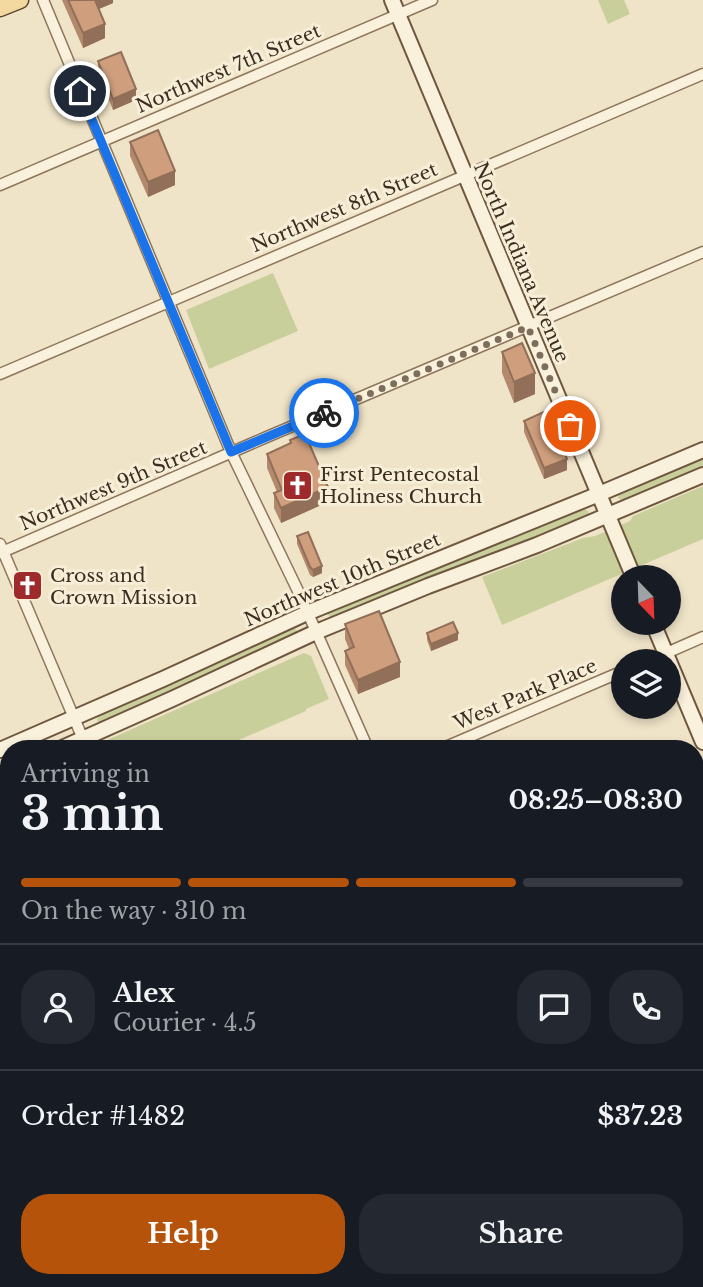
<!DOCTYPE html>
<html lang="en">
<head>
<meta charset="utf-8">
<style>
	:root { --surface:#171b24; --page:#242831; --text:#f1f3f6; --muted:#9ea1a6; --line:#363941; --accent:#b45309 }
	body { margin:0; font-family:"Libre Baskerville",serif; background:var(--page); color:var(--text); height:100vh; display:flex; flex-direction:column; font-size:26px; white-space:nowrap }
	* { box-sizing:border-box; margin:0 }
	p { font-size:23px; color:var(--muted) }
	.icon { flex:none; width:38px; height:38px; fill:none; stroke:currentColor; stroke-width:2; stroke-linecap:round; stroke-linejoin:round }
	.map { position:relative; flex:1; overflow:hidden }
	.details { position:absolute; left:0px; top:740px; width:704px; height:548px; display:flex; flex-direction:column; background:var(--surface); border-radius:28px 28px 0 0; box-shadow:0 4px 10px #0003 }
	.details>* { flex:none }
	.needle { width:46px; rotate:157deg }
	.fabs { position:absolute; left:611px; top:565px; display:grid; gap:14px }
	.fabs a { display:grid; place-items:center; width:70px; height:70px; border-radius:50%; background:var(--surface); box-shadow:0 4px 10px #0003; font-size:35px }
	.pin { position:absolute; display:grid; place-items:center; width:60px; height:60px; color:#fff; margin:-30px; border:4px solid #fff; border-radius:50%; box-shadow:0 2px 7px #0007 }
	.courier { position:absolute; display:grid; place-items:center; width:70px; height:70px; margin:-35px; border:5px solid #1a73e8; border-radius:50%; background:#fff; color:#222; box-shadow:0 2px 9px #0007 }
	.head em { font-style:normal; font-weight:700 }
	.head div { display:flex; flex-direction:column-reverse }
	.head { display:flex; align-items:center; justify-content:space-between; height:119px; padding:0 21px }
	h1 { font-size:46px; font-weight:700; line-height:52px }
	.bar { display:grid; grid-template-columns:repeat(4,1fr); gap:10px 7px; align-content:center; height:84px; padding:0 21px }
	.bar i { height:9px; border-radius:5px; background:var(--line) }
	.bar .current { background:var(--accent) }
	.bar p { grid-column:span 4 }
	.line { display:flex; align-items:center; gap:18px; padding:0 21px; border-top:2px solid var(--line) }
	.line div { flex:1 }
	.round { display:grid; place-items:center; flex:none; width:74px; height:74px; border-radius:28px; background:var(--page) }
	.cta { display:flex; gap:14px; margin-top:auto; padding:14px 21px }
	.cta a { flex:1; height:80px; border-radius:28px; background:var(--accent); color:#fff; font-size:28px; font-weight:700; line-height:80px; text-align:center }
	.cta a+a { background:var(--page); color:var(--text) }
	.map>svg:first-child { display:block }
</style>
</head>
<body>
<div class="map">
<svg width="703" height="1287" viewBox="0 0 703 1287">
	<rect width="100%" height="100%" fill="#f0e4c8"/>
	<path fill="#c9cf9b" d="M 598,0 L 624,0 L 630,14 L 608,24 Z
		M 273,273 L 298,331 L 209,369 L 186,310 Z
		M 703,457 L 703,467 L 622,501 L 618,498 L 619,493 Z
		M 703,486 L 703,539 L 502,625 L 482,577 L 583,538 L 595,536 L 630,521 L 633,516 Z
		M 583,508 L 589,512 L 587,516 L 334,619 L 330,618 L 327,612 L 424,571 L 508,539 Z
		M 291,627 L 297,630 L 297,632 L 294,635 L 103,723 L 99,723 L 97,720 L 99,715 L 189,676 Z
		M 304,653 L 311,656 L 329,699 L 306,709 L 306,711 L 218,749 L 87,749 Z
		M 9,1270 L 9,1279 L 226,1279 L 229,1287 L 0,1287 L 0,1274 Z"/>
	<g fill="none" stroke-linecap="round" stroke-linejoin="round">
		<defs>
			<path id="street" d="M 43,0 L 231,452 L 299,593 L 368,749
				M 0,185 L 432,0
				M 0,374 L 703,74
				M 0,544 L 83,739
				M 0,553 L 269,436 L 703,252
				M 646,662 L 703,637
				M 441,749 L 623,671
				M 695,832 L 703,828
				M 0,925 L 9,921
				M 695,1024 L 703,1020
				M 695,1115 L 703,1112
				M 0,1181 L 9,1177
				M 695,1190 L 703,1205
				M 232,1279 L 235,1287
				M 570,1287 L 583,1281
				M 681,1287 L 703,1277"/>
			<path id="secondary" d="M 392,0 L 634,578
				M 653,623 L 703,742
				M 60,749 L 172,699 L 316,632 L 428,586 L 537,545 L 703,475
				M 0,750 L 163,679 L 307,613 L 599,494 L 703,450
				M 0,775 L 9,771"/>
			<path id="primary" d="M 0,8 L 20,0"/>
		</defs>
		<use href="#street" stroke="#8d765c" stroke-width="13"/>
		<use href="#secondary" stroke="#6f573f" stroke-width="18"/>
		<use href="#primary" stroke="#5b4430" stroke-width="19"/>
		<use href="#street" stroke="#faf1dc" stroke-width="10"/>
		<use href="#secondary" stroke="#faf1dc" stroke-width="14"/>
		<use href="#primary" stroke="#f3d9a0" stroke-width="16"/>
	</g>
	<path fill="#b2896c" d="M 62,0 L 113,0 L 113,3 L 99,9 L 105,38 L 83,48 Z
		M 98,61 L 136,100 L 113,110 L 98,72 Z
		M 130,142 L 175,185 L 148,197 L 130,156 Z
		M 502,352 L 535,394 L 514,403 L 502,373 Z
		M 524,421 L 567,470 L 544,479 L 524,432 Z
		M 290,440 L 328,502 L 281,523 L 274,508 L 274,493 L 277,492 L 267,468 L 267,454 L 290,444 Z
		M 297,536 L 322,573 L 313,577 L 310,575 L 297,544 Z
		M 345,624 L 400,677 L 358,694 L 345,665 L 345,651 L 349,649 L 345,639 Z
		M 427,633 L 458,640 L 431,651 L 427,640 Z"/>
	<path fill="#916f58" d="M 94,0 L 113,0 L 113,3 L 94,11 Z
		M 105,24 L 105,38 L 83,48 L 83,33 Z
		M 136,89 L 136,100 L 113,110 L 113,99 Z
		M 175,171 L 175,185 L 148,197 L 148,182 Z
		M 535,373 L 535,394 L 514,403 L 514,382 Z
		M 567,459 L 567,470 L 544,479 L 544,468 Z
		M 328,487 L 328,502 L 281,523 L 281,508 Z
		M 322,566 L 322,573 L 313,577 L 313,570 Z
		M 458,633 L 458,640 L 431,651 L 431,644 Z
		M 400,662 L 400,677 L 358,694 L 358,680 Z
		M 7,1052 L 7,1060 L 0,1063 L 0,1055 Z"/>
	<path fill="#cf9f7d" stroke="#916f58" stroke-width="2" d="M 68,0 L 95,0 L 105,24 L 83,33 Z
		M 121,52 L 136,89 L 113,99 L 98,61 Z
		M 158,130 L 175,171 L 148,182 L 130,142 Z
		M 522,343 L 535,373 L 514,382 L 502,352 Z
		M 548,410 L 567,459 L 544,468 L 524,421 Z
		M 305,434 L 328,487 L 281,508 L 274,493 L 282,490 L 267,454 L 291,443 L 290,440 Z
		M 308,532 L 322,566 L 313,570 L 310,567 L 297,536 Z
		M 379,611 L 400,662 L 358,680 L 345,651 L 354,647 L 345,624 Z
		M 453,622 L 458,633 L 431,644 L 427,633 Z
		M 0,1034 L 7,1052 L 0,1055 Z"/>
	<g fill="none" stroke-linecap="round" stroke-linejoin="round">
		<path stroke="#7c6e5b" stroke-width="7" stroke-dasharray="0 12.6" d="M 324,413 L 528,327 L 570,426"/>
		<path stroke="#1a73e8" stroke-width="9" d="M 80,91 L 231,452 L 324,413"/>
	</g>
	<defs>
		<symbol id="church-square" viewBox="-11 -11 22 22"><rect x="-9" y="-9" width="18" height="18" rx="4" fill="#9e2a2b" stroke="#f7eed8"/><path d="M-1.2-6h2.4v3.5h3.3v2.4h-3.3V6h-2.4V-.1h-3.3v-2.4h3.3Z" fill="#fff"/></symbol>
	</defs>
	<g fill-rule="evenodd">
		<use href="#church-square" x="280" y="468" width="35" height="35"/>
		<use href="#church-square" x="10" y="568" width="35" height="35"/>
	</g>
	<g text-anchor="middle" stroke-width="6" stroke-linejoin="round" paint-order="stroke">
		<g font-size="19" fill="#3d2e20" stroke="#f7eed8">
			<text transform="translate(228 68) rotate(-23)" y="7">Northwest 7th Street</text>
			<text transform="translate(344 207) rotate(-23)" y="7">Northwest 8th Street</text>
			<text transform="translate(522 262) rotate(67)" y="7">North Indiana Avenue</text>
			<text transform="translate(113 485) rotate(-23)" y="7">Northwest 9th Street</text>
			<text transform="translate(342 579) rotate(-23)" y="7">Northwest 10th Street</text>
			<text transform="translate(525 694) rotate(-23)" y="7">West Park Place</text>
		</g>
		<g font-size="19" fill="#3d2e20" stroke="#f7eed8" text-anchor="start">
			<text x="320" y="481">First Pentecostal<tspan x="320" dy="22">Holiness Church</tspan></text>
			<text x="50" y="582">Cross and<tspan x="50" dy="22">Crown Mission</tspan></text>
		</g>
	</g>
</svg>
<div class="fabs">
<a><svg class="needle" viewBox="-14 -14 28 28"><path d="M0-13l5 13h-10z" fill="#e53935"/><path d="M0 13l5-13h-10z" fill="#9ea1a6"/></svg></a>
<a><svg class="icon" aria-label="layers" viewBox="0 0 24 24"><path d="M12 4l9 5-9 5-9-5zM3 14l9 5 9-5"/></svg></a>
</div>
<div class="pin" style="left:570px;top:426px;background:#ea580c"><svg class="icon" aria-label="bag" viewBox="0 0 24 24"><path d="M5 8h14l-1 12H6zM9 8a3 3 0 0 1 6 0"/></svg></div>
<div class="pin" style="left:80px;top:91px;background:#1f2937"><svg class="icon" aria-label="home" viewBox="0 0 24 24"><path d="M3 11l9-7 9 7M6 9v11h12V9"/></svg></div>
<div class="courier" style="left:324px;top:413px"><svg class="icon" aria-label="bike" viewBox="0 0 24 24"><circle cx="6" cy="16" r="4"/><circle cx="18" cy="16" r="4"/><path d="M6 16l4-8h5l3 8M10 8l3 8H6M13 5h3"/></svg></div>
<section class="details">
<div class="head"><div><h1>3 min</h1><p>Arriving in</p></div><em>08:25–08:30</em></div>
<div class="bar"><i class="current"></i><i class="current"></i><i class="current"></i><i></i><p>On the way · 310 m</p></div>
<div class="line" style="height:126px"><a class="round"><svg class="icon" aria-label="person" viewBox="0 0 24 24"><circle cx="12" cy="8" r="4"/><path d="M4 21q1-7 8-7t8 7"/></svg></a><div><b>Alex</b><p>Courier · 4.5</p></div><a class="round"><svg class="icon" aria-label="chat" viewBox="0 0 24 24"><path d="M4 5h16v11H9l-5 4z"/></svg></a><a class="round"><svg class="icon" aria-label="phone" viewBox="0 0 24 24"><path d="M5 4h4l2 5-3 2q2 4 5 5l2-3 5 2v4C11 20 4 13 5 4z"/></svg></a></div>
<div class="line" style="height:91px"><div>Order #1482</div><b>$37.23</b></div>
<div class="cta"><a>Help</a><a>Share</a></div>
</section>
</div>
</body>
</html>
